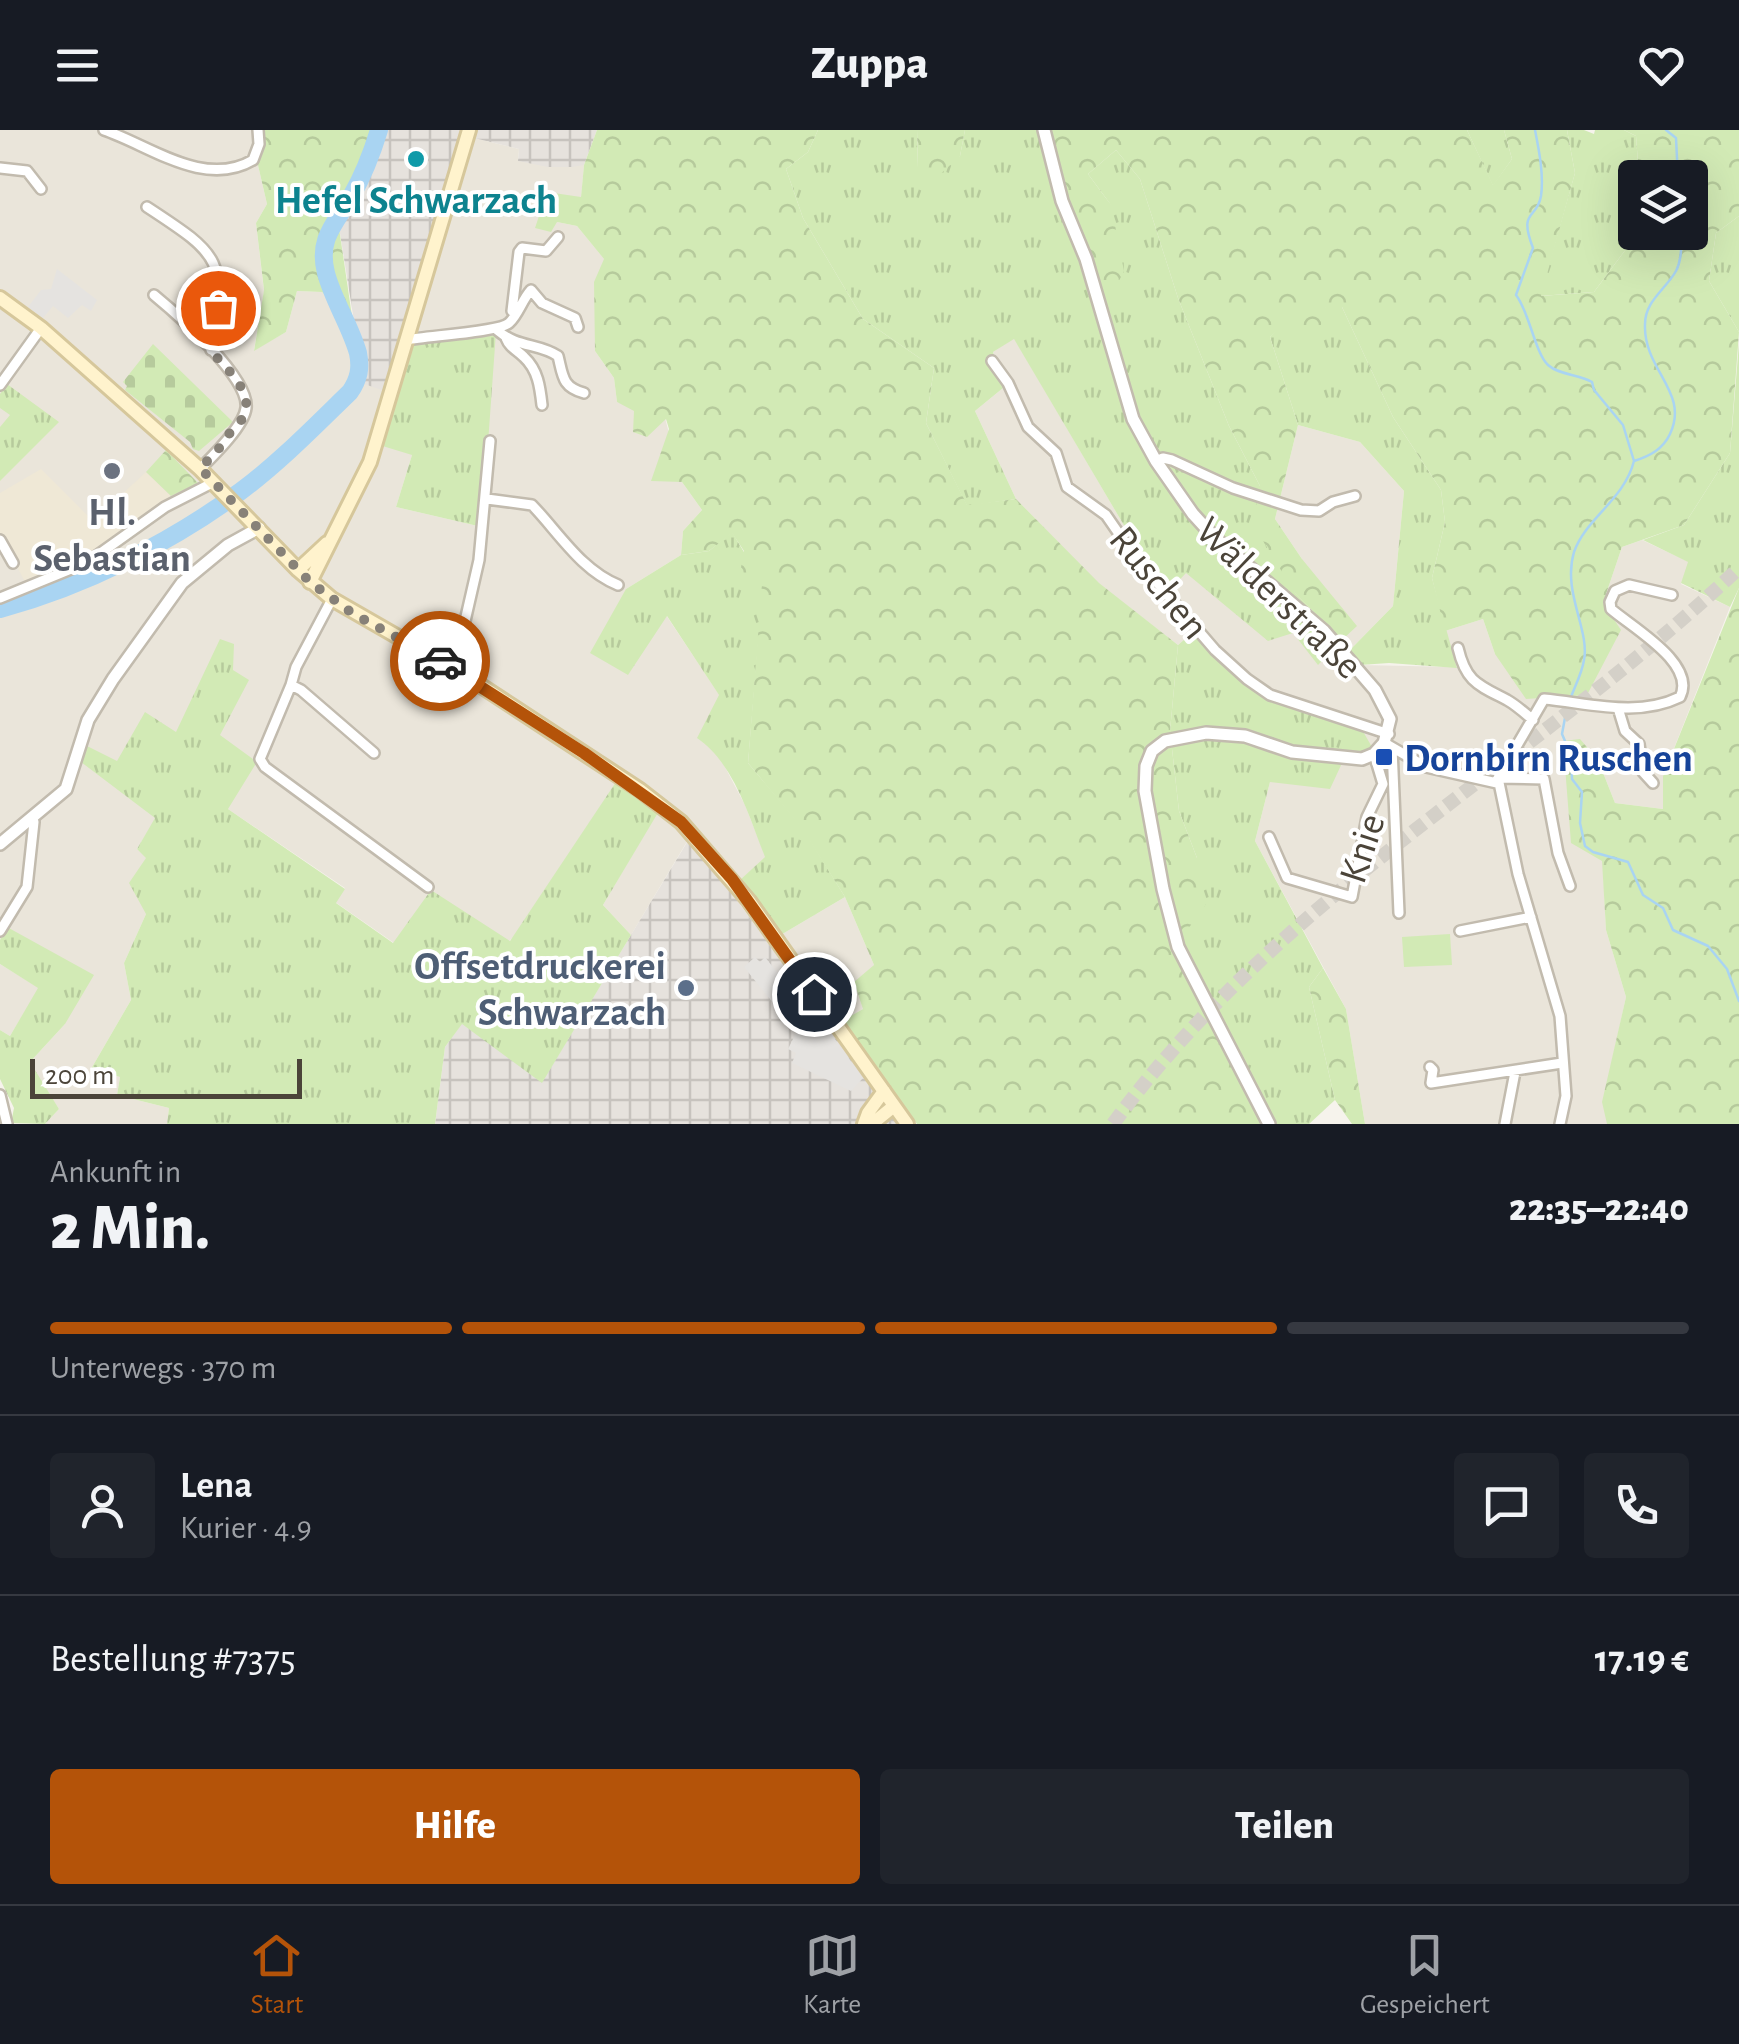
<!DOCTYPE html>
<html lang="de">
<head>
<meta charset="utf-8">
<style>
	:root { --surface:#171b24; --page:#20242c; --text:#f1f3f6; --muted:#9ea1a6; --line:#363941; --accent:#b45309 }
	body { margin:0; font-family:"Alegreya Sans",sans-serif; background:var(--page); color:var(--text); height:100vh; display:flex; flex-direction:column; font-size:38px; white-space:nowrap }
	* { box-sizing:border-box; margin:0 }
	p { font-size:32px; color:var(--muted) }
	.icon { flex:none; width:55px; height:55px; fill:none; stroke:currentColor; stroke-width:2; stroke-linecap:round; stroke-linejoin:round }
	.map { position:relative; height:994px; overflow:hidden }
	.panel { display:flex; flex-direction:column; background:var(--surface); flex:1 }
	.panel>* { flex:none }
	.fabs { position:absolute; left:1618px; top:30px; display:grid; gap:20px }
	.fabs a { display:grid; place-items:center; width:90px; height:90px; border-radius:10px; background:var(--surface); box-shadow:0 10px 40px #0002; font-size:50px }
	.scale { position:absolute; left:30px; bottom:25px; width:272px; box-sizing:border-box; padding-left:10px; border:5px solid #4b4439; border-top:0; font-size:28px; line-height:35px; white-space:nowrap; color:#4b4439; -webkit-text-stroke:8px #fff; paint-order:stroke }
	.pin { position:absolute; display:grid; place-items:center; width:85px; height:85px; color:#fff; margin:-42px; border:5px solid #fff; border-radius:50%; box-shadow:0 2px 10px #0007 }
	.courier { position:absolute; display:grid; place-items:center; width:100px; height:100px; margin:-50px; border:8px solid #b45309; border-radius:50%; background:#fff; color:#222; box-shadow:0 2px 12px #0007 }
	.overview em { font-style:normal; font-weight:800 }
	.overview div { display:flex; flex-direction:column-reverse }
	.overview { display:flex; align-items:center; justify-content:space-between; height:170px; padding:0 50px }
	h1 { font-size:65px; font-weight:800; line-height:75px }
	.bar { display:grid; grid-template-columns:repeat(4,1fr); gap:15px 10px; align-content:center; height:120px; padding:0 50px }
	.bar i { height:12px; border-radius:8px; background:var(--line) }
	.bar .current { background:var(--accent) }
	.bar p { grid-column:span 4 }
	.line { display:flex; align-items:center; gap:25px; padding:0 50px; border-top:2px solid var(--line) }
	.line div { flex:1 }
	.round { display:grid; place-items:center; flex:none; width:105px; height:105px; border-radius:10px; background:var(--page) }
	.button { display:flex; gap:20px; margin-top:auto; padding:20px 50px }
	.button a { flex:1; height:115px; border-radius:10px; background:var(--accent); color:#fff; font-size:40px; font-weight:800; line-height:115px; text-align:center }
	.button a+a { background:var(--page); color:var(--text) }
	header { display:flex; justify-content:space-between; align-items:center; height:130px; padding:0 50px; background:var(--surface); font-size:45px; font-weight:800 }
	.dock { display:flex; justify-content:space-around; align-items:center; height:140px; border-top:2px solid var(--line); background:var(--surface); font-size:28px; color:var(--muted) }
	.dock a { display:grid; justify-items:center; gap:5px }
	.dock .current { color:var(--accent) }
	.map>svg:first-child { display:block }
</style>
</head>
<body>
<header><svg class="icon" aria-label="menu" viewBox="0 0 24 24"><path d="M4 6h16M4 12h16M4 18h16"/></svg>Zuppa<svg class="icon" aria-label="heart" viewBox="0 0 24 24"><path d="M12 20l-8-8c-3-5 5-10 8-4 3-6 11-1 8 4z"/></svg></header>
<div class="map">
<svg width="1739" height="994" viewBox="0 0 1739 994">
	<defs>
		<pattern id="industrial-grid" width="8" height="8" patternUnits="userSpaceOnUse" patternTransform="scale(2.5)"><rect width="8" height="8" fill="#e6e2dd"/><path d="M0 4h8M4 0v8" fill="none" stroke="#c7c3be"/></pattern>
		<pattern id="grass-tufts" width="24" height="20" patternUnits="userSpaceOnUse" patternTransform="scale(2.5)"><rect width="24" height="20" fill="#d2eab5"/><path d="M3 7l-1-3M5 7V3M7 7l1-3M15 17l-1-3M17 17v-4M19 17l1-3" fill="none" stroke="#b6ca9c"/></pattern>
		<pattern id="forest-crowns" width="20" height="18" patternUnits="userSpaceOnUse" patternTransform="scale(2.5)"><rect width="20" height="18" fill="#d2eab5"/><path d="M2 6a3 3 0 1 1 6 0M12 15a3 3 0 1 1 6 0" fill="none" stroke="#b6ca9c"/></pattern>
		<pattern id="cemetery-stones" width="16" height="16" patternUnits="userSpaceOnUse" patternTransform="scale(2.5)"><rect width="16" height="16" fill="#d2eab5"/><path d="M2 7V4a2 2 0 0 1 4 0v3zM10 15v-3a2 2 0 0 1 4 0v3z" fill="#b6ca9c"/></pattern>
	</defs>
	<rect width="100%" height="100%" fill="#f6f3ec"/>
	<path fill="#eae5da" d="M 0,0 L 261,0 L 264,10 L 257,31 L 267,74 L 256,93 L 264,161 L 254,220 L 286,202 L 297,161 L 322,162 L 353,193 L 361,235 L 391,263 L 412,325 L 396,377 L 482,397 L 407,210 L 474,8 L 519,19 L 518,31 L 584,35 L 581,68 L 557,92 L 577,96 L 605,130 L 595,221 L 614,248 L 617,272 L 665,288 L 682,352 L 702,380 L 683,401 L 681,425 L 626,459 L 666,485 L 720,566 L 716,620 L 745,675 L 766,728 L 740,750 L 694,700 L 631,805 L 603,775 L 658,681 L 509,811 L 394,813 L 335,772 L 345,758 L 228,679 L 156,688 L 137,719 L 146,727 L 146,784 L 124,833 L 131,870 L 91,939 L 120,947 L 117,965 L 169,978 L 167,994 L 45,994 L 59,979 L 29,933 L 65,894 L 7,798 L 0,810 Z
		M 1014,208 L 1132,409 L 1171,458 L 1186,442 L 1268,510 L 1302,429 L 1275,389 L 1298,295 L 1360,312 L 1404,361 L 1393,476 L 1348,522 L 1360,535 L 1457,537 L 1445,501 L 1483,489 L 1495,524 L 1603,473 L 1622,417 L 1642,410 L 1689,432 L 1681,454 L 1730,477 L 1663,646 L 1663,679 L 1615,673 L 1598,630 L 1606,800 L 1626,867 L 1603,972 L 1608,994 L 1365,994 L 1346,879 L 1255,711 L 1270,652 L 1270,568 L 1193,502 L 1178,515 L 1099,454 L 1016,369 L 975,281 L 1003,258 L 993,222 Z
		M 845,767 L 874,835 L 863,879 L 840,892 L 779,806 Z
		M 0,834 L 39,858 L 10,906 L 0,900 Z"/>
	<path fill="url(#industrial-grid)" d="M 383,0 L 597,0 L 584,35 L 572,37 L 548,37 L 518,31 L 519,19 L 474,8 L 391,263 L 358,252 L 361,235 L 338,91 L 365,53 Z
		M 689,709 L 726,755 L 899,994 L 435,994 L 445,917 L 462,893 L 542,952 Z"/>
	<path fill="#efe8d6" d="M 41,339 L 93,391 L 146,342 L 171,366 L 109,416 L 26,454 L 0,403 L 0,363 Z"/>
	<path fill="url(#grass-tufts)" d="M 818,0 L 917,0 L 918,38 L 960,26 L 965,0 L 1049,0 L 1111,75 L 1088,44 L 1116,20 L 1140,49 L 1178,168 L 1229,296 L 1260,356 L 1295,463 L 1342,510 L 1318,535 L 1293,503 L 1268,511 L 1186,443 L 1172,458 L 1132,409 L 1014,209 L 993,222 L 1003,258 L 975,281 L 1016,369 L 967,376 L 926,293 L 934,238 L 863,189 L 803,88 L 786,39 L 808,22 Z
		M 1467,0 L 1504,0 L 1512,29 L 1493,56 Z
		M 1567,0 L 1584,0 L 1594,4 L 1595,0 L 1624,0 L 1636,6 L 1639,47 L 1635,48 L 1635,102 L 1638,103 L 1594,162 L 1540,166 L 1575,43 Z
		M 1739,86 L 1739,202 L 1709,151 L 1716,103 Z
		M 1326,177 L 1342,177 L 1393,287 L 1441,360 L 1445,392 L 1432,448 L 1457,538 L 1389,533 L 1360,535 L 1348,522 L 1393,476 L 1404,361 L 1360,312 L 1298,295 L 1270,207 L 1280,196 Z
		M 496,202 L 482,397 L 396,377 L 412,325 L 376,314 L 407,210 Z
		M 1739,213 L 1739,458 L 1730,477 L 1681,453 L 1688,432 L 1643,410 L 1684,395 L 1730,323 Z
		M 7,254 L 59,292 L 0,351 L 0,297 L 10,285 L 0,278 L 0,264 Z
		M 732,402 L 763,454 L 748,633 L 802,697 L 845,767 L 779,806 L 740,750 L 765,727 C 749,687 734,633 697,608 L 719,565 L 667,486 L 628,545 L 590,523 L 626,459 L 681,425 L 709,421 Z
		M 1193,502 L 1244,551 L 1361,598 L 1372,617 L 1343,631 L 1330,659 L 1270,652 L 1255,711 L 1323,838 L 1309,857 L 1335,970 L 1309,994 L 1266,994 L 1175,817 L 1197,728 L 1179,681 L 1170,601 L 1178,515 Z
		M 220,509 L 234,514 L 233,540 L 249,550 L 220,605 L 257,632 L 228,679 L 345,759 L 336,773 L 393,813 L 431,760 L 510,811 L 616,652 L 659,681 L 603,775 L 631,805 L 542,953 L 462,894 L 445,917 L 435,994 L 167,994 L 169,978 L 117,965 L 120,947 L 91,939 L 131,870 L 124,833 L 146,784 L 129,753 L 146,728 L 137,719 L 155,688 L 81,632 L 85,615 L 117,631 L 145,582 L 176,602 Z
		M 7,797 L 94,845 L 65,894 L 30,932 L 59,979 L 45,994 L 11,993 L 14,978 L 0,949 L 0,900 L 10,906 L 38,858 L 0,834 L 0,810 Z"/>
	<path fill="url(#forest-crowns)" d="M 261,0 L 383,0 L 365,53 L 338,91 L 353,193 L 322,162 L 297,161 L 286,202 L 254,221 L 264,160 L 256,93 L 267,74 L 257,31 L 264,10 Z
		M 597,0 L 818,0 L 808,22 L 786,39 L 803,88 L 863,189 L 934,238 L 926,293 L 967,375 L 1016,369 L 1099,453 L 1178,515 L 1170,601 L 1179,681 L 1197,728 L 1206,774 L 1175,817 L 1266,994 L 917,994 L 840,892 L 863,879 L 854,852 L 874,835 L 845,767 L 801,697 L 748,633 L 762,454 L 738,454 L 744,421 L 732,403 L 709,421 L 681,425 L 683,401 L 702,380 L 682,352 L 651,351 L 669,299 L 666,289 L 647,307 L 633,302 L 634,281 L 617,272 L 614,248 L 595,221 L 594,152 L 604,129 L 577,96 L 557,92 L 551,102 L 535,98 L 547,62 L 581,67 L 584,35 Z
		M 917,0 L 965,0 L 960,26 L 935,49 L 918,39 Z
		M 1049,0 L 1467,0 L 1493,55 L 1512,29 L 1504,0 L 1567,0 L 1575,43 L 1541,166 L 1594,162 L 1638,103 L 1690,102 L 1690,48 L 1639,47 L 1636,6 L 1624,0 L 1739,0 L 1739,86 L 1716,103 L 1709,151 L 1739,202 L 1730,323 L 1684,395 L 1622,417 L 1603,473 L 1621,500 L 1587,565 L 1526,569 L 1495,524 L 1483,489 L 1445,501 L 1432,448 L 1445,392 L 1441,360 L 1393,287 L 1342,177 L 1326,177 L 1312,227 L 1281,197 L 1270,207 L 1298,295 L 1275,389 L 1302,429 L 1357,496 L 1342,510 L 1295,463 L 1252,393 L 1260,356 L 1229,296 L 1178,168 L 1140,49 L 1116,20 L 1088,44 L 1111,75 L 1124,141 L 1109,170 L 1097,150 L 1052,21 Z
		M 166,320 L 198,353 L 171,366 L 146,342 Z
		M 1739,458 L 1739,994 L 1607,994 L 1602,972 L 1626,867 L 1606,800 L 1602,731 L 1571,713 L 1563,611 L 1580,609 L 1598,630 L 1615,673 L 1663,679 L 1663,646 Z
		M 1323,838 L 1346,879 L 1365,994 L 1352,994 L 1335,970 L 1309,857 Z"/>
	<path fill="url(#cemetery-stones)" d="M 153,214 L 233,292 L 199,321 L 193,319 L 190,312 L 125,260 L 127,256 L 123,252 Z"/>
	<path fill="#d2eab5" d="M 1450,804 L 1452,835 L 1404,837 L 1402,807 Z"/>
	<path fill="#e5e3e0" d="M 57,139 L 97,170 L 91,181 L 82,175 L 68,188 L 53,176 L 43,188 L 28,177 L 41,160 L 51,159 Z
		M 755,827 L 760,832 L 765,827 L 798,869 L 782,884 L 744,837 Z
		M 819,887 L 863,948 L 851,961 L 792,933 L 796,923 L 788,919 L 797,901 L 803,903 Z"/>
	<g fill="none" stroke-linecap="round" stroke-linejoin="round">
		<path stroke="#a9d4f2" stroke-width="2.5" d="M 1535,0 C 1539,20 1544,45 1541,66 C 1537,90 1518,79 1533,118 L 1516,165 C 1529,181 1535,223 1548,235 C 1559,245 1578,244 1592,252 L 1594,260 L 1623,295 L 1634,331
			M 1666,0 L 1676,8 L 1678,48
			M 1571,567 C 1575,556 1582,543 1584,530 C 1590,500 1562,462 1574,422 C 1586,388 1624,370 1634,331 C 1650,326 1663,319 1670,304 C 1690,262 1643,240 1645,194 C 1645,171 1666,159 1676,141 C 1682,130 1681,115 1682,102
			M 1567,577 L 1562,604 L 1571,625 L 1572,649 L 1582,662 L 1580,693 L 1585,716 L 1593,722 L 1628,732 L 1643,765 L 1663,778 L 1673,800 L 1708,816 L 1727,839 L 1739,871"/>
		<path stroke="#a9d4f2" stroke-width="18" d="M 0,479 C 85,456 170,413 241,361 C 280,332 315,296 350,262 C 359,249 361,238 358,223 C 350,195 333,170 326,143 C 317,108 336,93 352,65 C 364,44 372,23 379,0"/>
		<path stroke="#d4d0c8" stroke-width="14" stroke-dasharray="14 7" stroke-linecap="butt" d="M 1113,994 C 1280,765 1536,630 1739,438"/>
		<defs>
			<path id="minor" d="M 104,0 C 149,15 204,59 253,30 L 259,14 L 258,0
				M 0,38 L 27,41 L 41,59
				M 147,77 C 222,126 227,130 211,220
				M 154,165 C 177,184 250,248 246,278 C 244,296 213,326 200,339
				M 512,181 L 519,122 L 522,118 L 546,121 L 558,107
				M 497,200 C 517,218 539,213 558,226 C 563,246 562,257 584,263
				M 506,208 C 510,218 516,219 524,227 C 538,240 540,257 542,275
				M 407,210 C 426,206 499,202 509,193 C 518,185 522,170 531,160 L 542,173 L 575,188 L 578,197
				M 992,231 L 1008,253 L 1028,297 L 1056,323 L 1067,357 L 1106,385 L 1135,427 L 1215,520 L 1247,549 L 1270,565 L 1389,604
				M 0,255 L 41,198
				M 1156,331 L 1163,328 L 1172,330 L 1233,358 L 1301,380 L 1319,381 L 1333,372 L 1355,366
				M 487,369 L 532,375 C 559,403 581,440 618,455
				M 0,410 L 13,433
				M 0,468 L 88,432 L 165,377 L 214,352
				M 332,469 L 296,537 L 291,555 L 260,629 L 265,637 L 428,757
				M 1458,518 C 1466,552 1478,555 1507,570 C 1516,575 1525,583 1533,590
				M 454,539 L 479,430 L 490,311
				M 291,555 L 301,560 L 374,623
				M 1618,578 L 1625,601 L 1639,614 L 1643,642 L 1653,653
				M 1388,615 L 1426,637 L 1497,653
				M 1392,618 L 1399,783
				M 1498,648 L 1544,649 L 1558,723 L 1570,756
				M 1269,707 L 1287,748 L 1352,767 L 1367,687 L 1383,654 L 1374,624
				M 0,801 L 27,757 L 34,692 L 32,688
				M 1460,801 L 1531,787
				M 1430,937 L 1433,940 L 1431,953 L 1562,933
				M 0,965 L 7,994
				M 1505,994 L 1515,942
				M 1560,994 L 1566,966 L 1560,886 L 1518,744 L 1498,648 L 1544,569 C 1589,573 1637,588 1680,567 C 1697,534 1633,498 1611,479 L 1610,472 L 1615,461 L 1629,455 L 1672,465"/>
			<path id="tertiary" d="M 1044,0 L 1062,71 L 1086,129 L 1133,289 L 1156,331 L 1193,384 L 1214,407 L 1324,501 L 1375,560 L 1390,589 L 1384,613 L 1374,624 L 1362,629 L 1292,622 L 1245,606 L 1206,603 L 1165,611 L 1152,621 L 1146,636 L 1145,661 L 1163,759 L 1178,817 L 1269,994
				M 0,714 L 66,659 L 88,590 L 113,549 L 182,453 L 228,415 L 259,398"/>
			<path id="secondary" d="M 0,168 L 41,198 L 200,339 L 298,440 L 332,469 L 466,546 L 640,660 L 681,692 L 749,771 L 907,994
				M 298,440 L 327,413
				M 310,452 L 370,332 L 469,0
				M 864,994 L 868,983 L 884,961
				M 872,994 L 894,976"/>
		</defs>
		<use href="#minor" stroke="#c2bbae" stroke-width="14"/>
		<use href="#tertiary" stroke="#c2bbae" stroke-width="16"/>
		<use href="#secondary" stroke="#d6c79b" stroke-width="18"/>
		<use href="#minor" stroke="#fff" stroke-width="9"/>
		<use href="#tertiary" stroke="#fff" stroke-width="11"/>
		<use href="#secondary" stroke="#fff3cd" stroke-width="12"/>
	</g>
	<g fill="none" stroke-linecap="round" stroke-linejoin="round">
		<path stroke="#878178" stroke-width="10" stroke-dasharray="0 18" d="M 218,178 L 210,220 C 225,237 258,265 242,289 C 239,294 234,297 231,301 C 222,316 213,326 200,338 L 310,452 L 352,483 L 440,531"/>
		<path stroke="#b45309" stroke-width="12" d="M 440,531 L 584,623 L 681,692 L 732,749 L 814,864"/>
	</g>
	<circle fill="#0f9aa8" stroke="#fff" stroke-width="4" cx="416" cy="29" r="10"/>
	<circle fill="#6b7280" stroke="#fff" stroke-width="4" cx="112" cy="341" r="10"/>
	<rect fill="#1a4fb4" stroke="#fff" stroke-width="4" x="1374" y="617" width="20" height="20" rx="5"/>
	<circle fill="#5c6f8a" stroke="#fff" stroke-width="4" cx="686" cy="858" r="10"/>
	<g text-anchor="middle" stroke-width="8" stroke-linejoin="round" paint-order="stroke">
		<g font-size="40" font-weight="bold" fill="#0d838f" stroke="#fff">
			<text x="416" y="83">Hefel Schwarzach</text>
		</g>
		<g font-size="40" font-weight="bold" fill="#5b616d" stroke="#fff">
			<text x="112" y="395">Hl.<tspan x="112" dy="46">Sebastian</tspan></text>
		</g>
		<g font-size="40" fill="#4b4439" stroke="#fff">
			<text transform="translate(1160 452) rotate(51)" y="14">Ruschen</text>
			<text transform="translate(1280 467) rotate(44)" y="14">Wälderstraße</text>
			<text transform="translate(1361 718) rotate(-72)" y="14">Knie</text>
		</g>
		<g font-size="40" font-weight="bold" fill="#164399" stroke="#fff" text-anchor="start">
			<text x="1404" y="641">Dornbirn Ruschen</text>
		</g>
		<g font-size="40" font-weight="bold" fill="#4e5e75" stroke="#fff" text-anchor="end">
			<text x="666" y="849">Offsetdruckerei<tspan x="666" dy="46">Schwarzach</tspan></text>
		</g>
	</g>
</svg>
<div class="fabs">
<a><svg class="icon" aria-label="layers" viewBox="0 0 24 24"><path d="M12 4l9 5-9 5-9-5zM3 14l9 5 9-5"/></svg></a>
</div>
<div class="scale">200 m</div>
<div class="pin" style="left:218px;top:178px;background:#ea580c"><svg class="icon" aria-label="bag" viewBox="0 0 24 24"><path d="M5 8h14l-1 12H6zM9 8a3 3 0 0 1 6 0"/></svg></div>
<div class="pin" style="left:814px;top:864px;background:#1f2937"><svg class="icon" aria-label="home" viewBox="0 0 24 24"><path d="M3 11l9-7 9 7M6 9v11h12V9"/></svg></div>
<div class="courier" style="left:440px;top:531px"><svg class="icon" aria-label="car" viewBox="0 0 24 24"><path d="M5 17H2v-5l4-1 3-4h7l3 4 3 1v5h-3M9 17h6M6 11h13"/><circle cx="7" cy="17" r="2"/><circle cx="17" cy="17" r="2"/></svg></div>
</div>
<section class="panel">
<div class="overview"><div><h1>2 Min.</h1><p>Ankunft in</p></div><em>22:35–22:40</em></div>
<div class="bar"><i class="current"></i><i class="current"></i><i class="current"></i><i></i><p>Unterwegs · 370 m</p></div>
<div class="line" style="height:180px"><a class="round"><svg class="icon" aria-label="person" viewBox="0 0 24 24"><circle cx="12" cy="8" r="4"/><path d="M4 21q1-7 8-7t8 7"/></svg></a><div><b>Lena</b><p>Kurier · 4.9</p></div><a class="round"><svg class="icon" aria-label="chat" viewBox="0 0 24 24"><path d="M4 5h16v11H9l-5 4z"/></svg></a><a class="round"><svg class="icon" aria-label="phone" viewBox="0 0 24 24"><path d="M5 4h4l2 5-3 2q2 4 5 5l2-3 5 2v4C11 20 4 13 5 4z"/></svg></a></div>
<div class="line" style="height:130px"><div>Bestellung #7375</div><b>17.19 €</b></div>
<div class="button"><a>Hilfe</a><a>Teilen</a></div>
</section>
<nav class="dock">
<a class="current"><svg class="icon" aria-label="home" viewBox="0 0 24 24"><path d="M3 11l9-7 9 7M6 9v11h12V9"/></svg>Start</a>
<a><svg class="icon" aria-label="map" viewBox="0 0 24 24"><path d="M3 6l6-2 6 2 6-2v14l-6 2-6-2-6 2zM9 4v14M15 6v14"/></svg>Karte</a>
<a><svg class="icon" aria-label="saved" viewBox="0 0 24 24"><path d="M7 4h10v16l-5-4-5 4z"/></svg>Gespeichert</a>
</nav>
</body>
</html>
